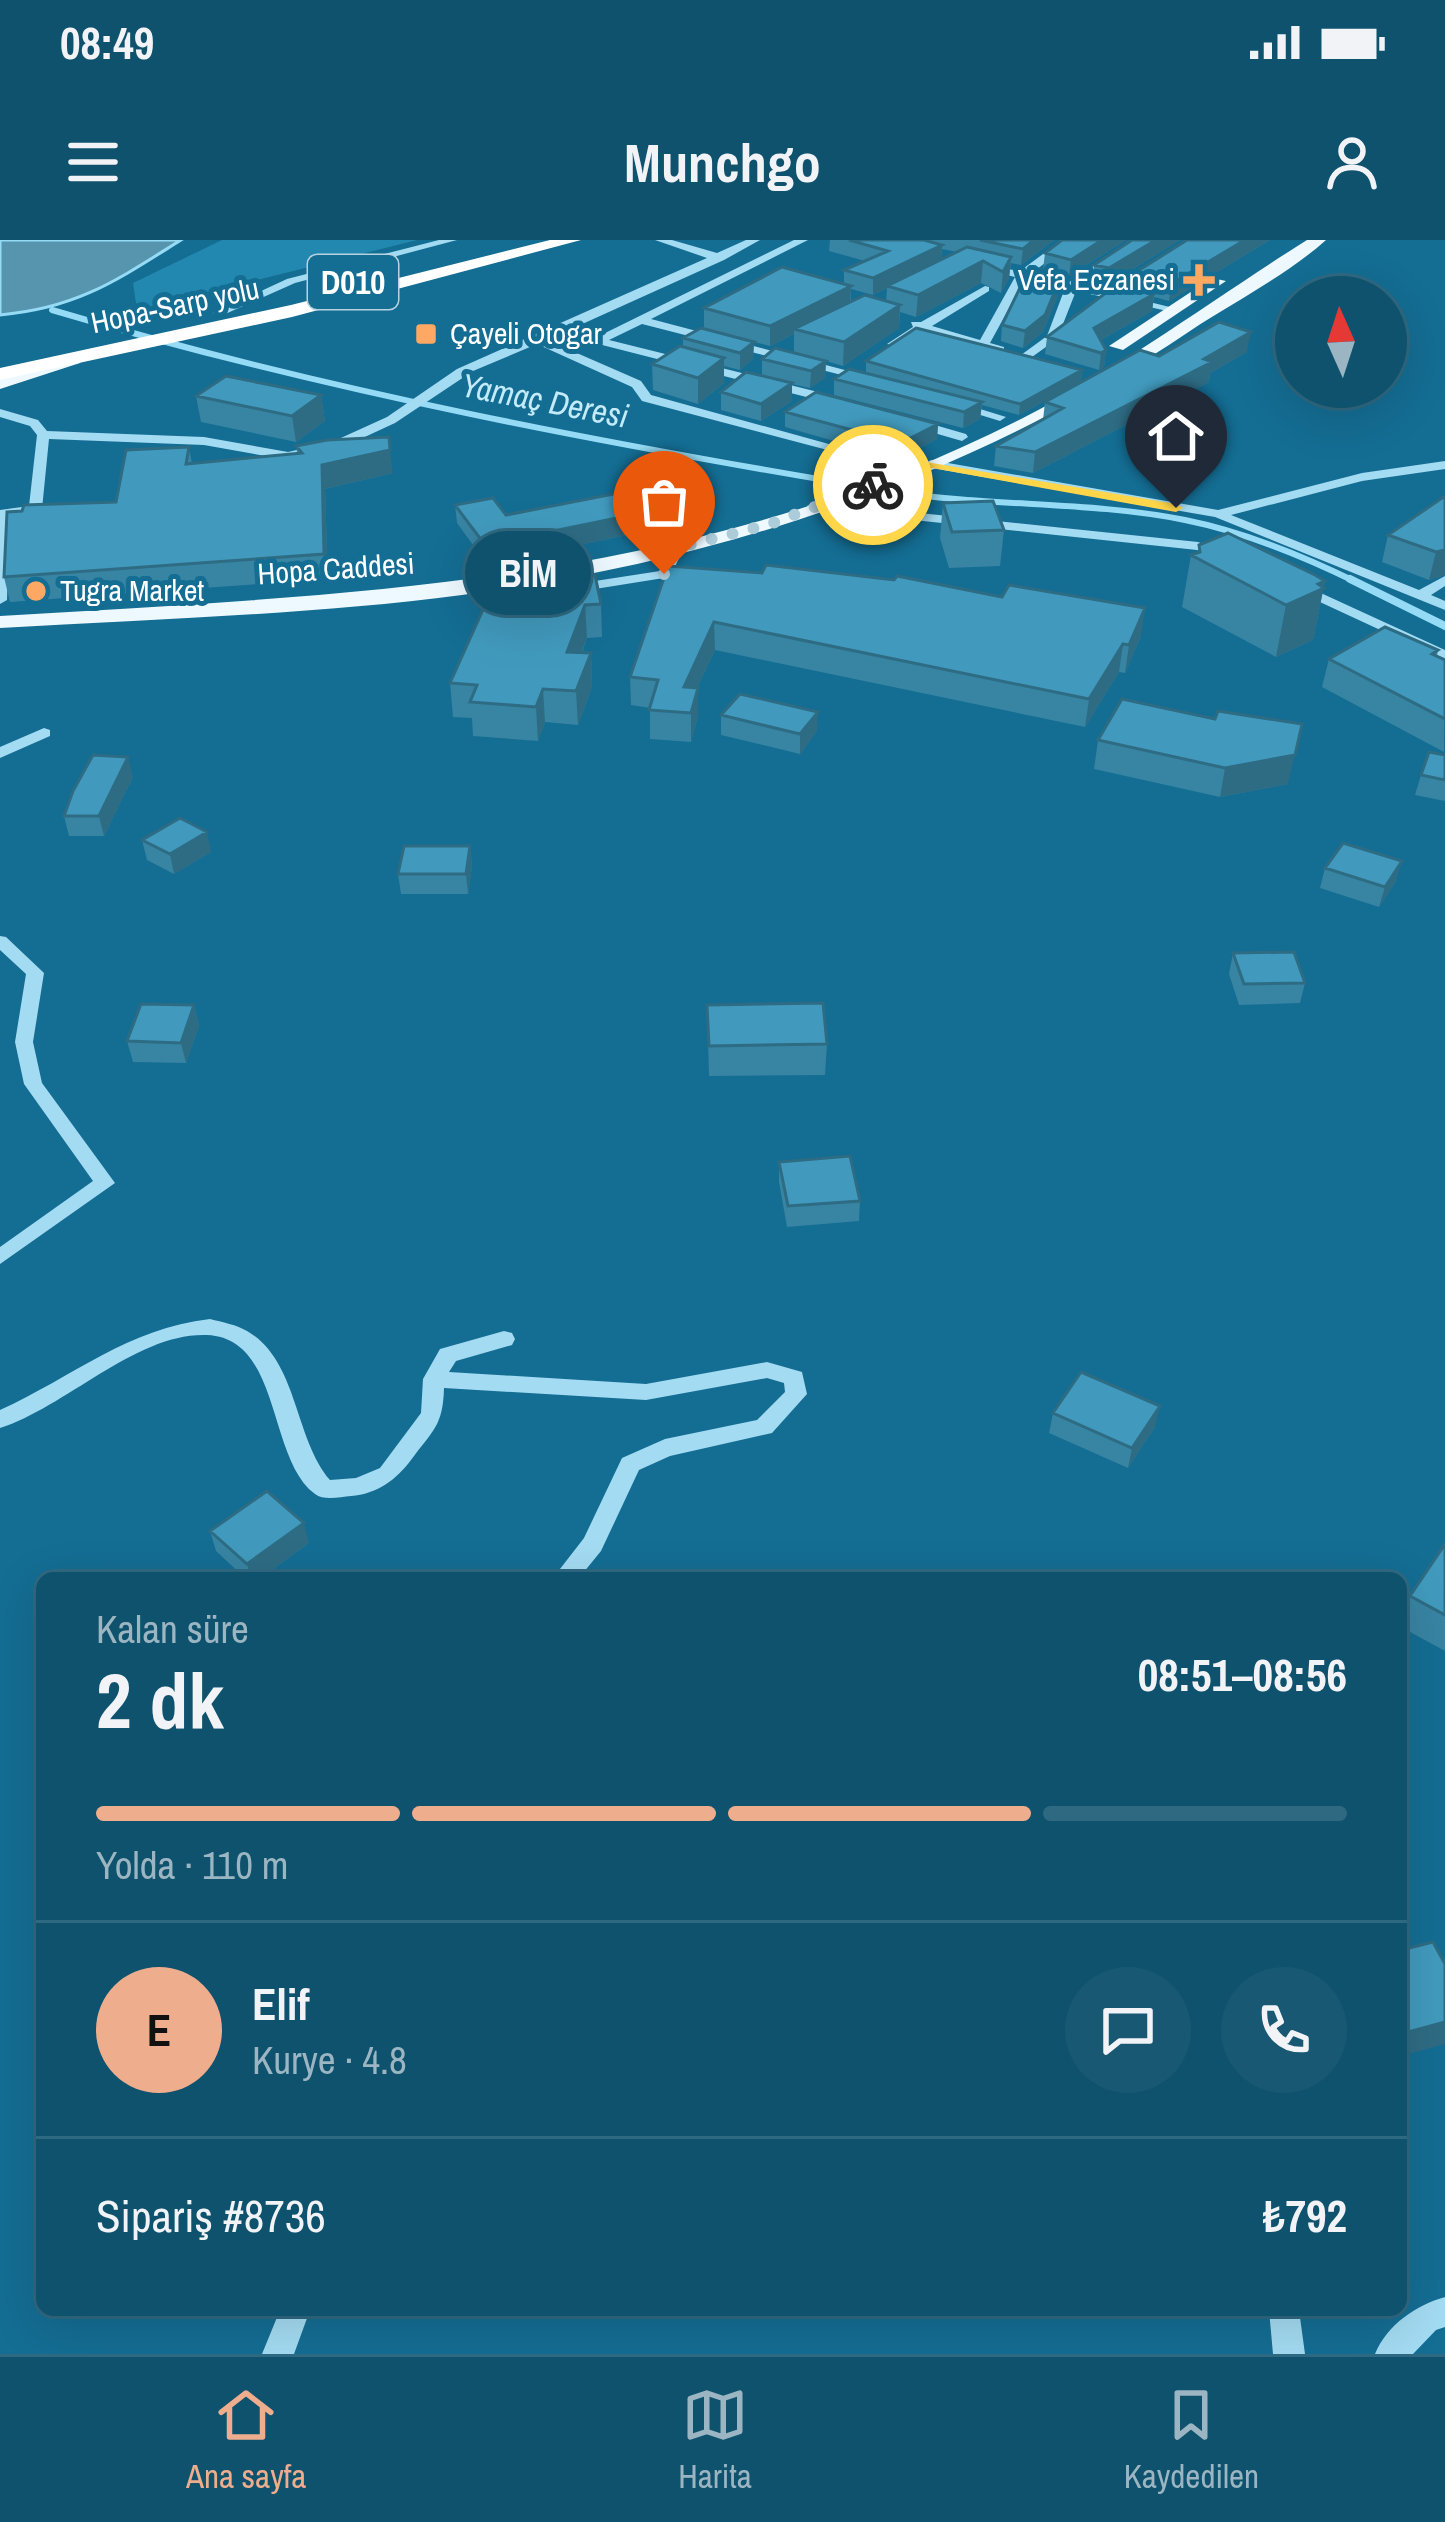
<!DOCTYPE html>
<html lang="tr">
<head>
<meta charset="utf-8">
<style>
	:root { --surface:#0f526e; --page:#185873; --text:#f1f3f6; --muted:#9bb6c2; --line:#2f6981; --accent:#eead8d }
	body { margin:0; font-family:"Archivo Narrow",sans-serif; background:var(--page); color:var(--text); height:100vh; display:flex; flex-direction:column; font-size:45px; white-space:nowrap }
	* { box-sizing:border-box; margin:0 }
	p { font-size:39px; color:var(--muted) }
	.icon { flex:none; width:66px; height:66px; fill:none; stroke:currentColor; stroke-width:2; stroke-linecap:round; stroke-linejoin:round }
	.map { position:relative; flex:1; overflow:hidden }
	.drawer { position:absolute; left:36px; top:1332px; width:1371px; height:744px; display:flex; flex-direction:column; background:var(--surface); border-radius:18px; box-shadow:0 12px 48px #0002,0 0 0 3px var(--line) }
	.drawer>* { flex:none }
	.needle { width:78px; rotate:357deg }
	.tools { position:absolute; left:1275px; top:36px; display:grid; gap:24px }
	.tools a { display:grid; place-items:center; width:132px; height:132px; border-radius:50%; background:var(--surface); box-shadow:0 12px 48px #0002,0 0 0 3px var(--line); font-size:60px }
	.pin { position:absolute; display:grid; place-items:center; width:102px; height:102px; color:#fff; margin:-123px -51px; border-radius:50% 50% 50% 0; rotate:-45deg; box-shadow:0 0 12px #0007 }
	.pin .icon { rotate:45deg }
	.courier { position:absolute; display:grid; place-items:center; width:120px; height:120px; margin:-60px; border:9px solid #ffd54a; border-radius:50%; background:#fff; color:#222; box-shadow:0 3px 15px #0007 }
	.bubble { position:absolute; height:84px; border-radius:42px; background:var(--surface); box-shadow:0 12px 48px #0002,0 0 0 3px var(--line); font-size:39px; font-weight:800; line-height:84px; text-align:center }
	.headline em { font-style:normal; font-weight:800 }
	.headline div { display:flex; flex-direction:column-reverse }
	.headline { display:flex; align-items:center; justify-content:space-between; height:204px; padding:0 60px }
	h1 { font-size:78px; font-weight:800; line-height:90px }
	.bar { display:grid; grid-template-columns:repeat(4,1fr); gap:18px 12px; align-content:center; height:144px; padding:0 60px }
	.bar i { height:15px; border-radius:9px; background:var(--line) }
	.bar .active { background:var(--accent) }
	.bar p { grid-column:span 4 }
	.line { display:flex; align-items:center; gap:30px; padding:0 60px; border-top:3px solid var(--line) }
	.line div { flex:1 }
	.round { display:grid; place-items:center; flex:none; width:126px; height:126px; border-radius:63px; background:var(--page) }
	.status { display:flex; justify-content:space-between; align-items:center; height:84px; padding:0 60px; background:var(--surface); direction:ltr }
	.status svg { height:33px; fill:currentColor }
	header { display:flex; justify-content:space-between; align-items:center; height:156px; padding:0 60px; background:var(--surface); font-size:54px; font-weight:800 }
	.tab-bar { display:flex; justify-content:space-around; align-items:center; height:168px; border-top:3px solid var(--line); background:var(--surface); font-size:33px; color:var(--muted) }
	.tab-bar a { display:grid; justify-items:center; gap:6px }
	.tab-bar .active { color:var(--accent) }
	.map>svg:first-child { display:block }
</style>
</head>
<body>
<div class="status"><b>08:49</b><svg viewBox="0 0 49 12"><path d="M0 12V9h3v3zM5 12V6h3v6zM10 12V3h3v9zM15 12V0h3v12zM26 1h20v11H26zM47 4h2v5h-2z"/></svg></div>
<header><svg class="icon" aria-label="menu" viewBox="0 0 24 24"><path d="M4 6h16M4 12h16M4 18h16"/></svg>Munchgo<svg class="icon" aria-label="person" viewBox="0 0 24 24"><circle cx="12" cy="8" r="4"/><path d="M4 21q1-7 8-7t8 7"/></svg></header>
<div class="map">
<svg width="1445" height="2114" viewBox="0 0 1445 2114">
	<rect width="100%" height="100%" fill="#146d93"/>
	<path fill="#2388b0" d="M 222,0 L 417,0 L 137,70 L 133,43 Z"/>
	<path fill="#5795ae" stroke="#95dbf5" stroke-width="3" d="M 0,0 L 181,0 C 117,40 78,68 0,75 Z"/>
	<g fill="none" stroke-linecap="round" stroke-linejoin="round">
		<path stroke="#95dbf5" stroke-width="6" d="M 52,70 C 329,152 611,205 896,252 C 992,267 1090,261 1185,280 C 1245,292 1301,315 1356,342"/>
		<path stroke="#95dbf5" stroke-width="8" d="M 1350,339 L 1445,386"/>
		<path fill="#a3dbf2" fill-rule="evenodd" d="M 439,0 L 457,0 L 295,43 L 223,75 L 213,73 L 287,39 Z
			M 655,0 L 672,0 L 717,13 L 746,0 L 760,0 L 724,20 L 569,90 L 597,97 L 794,0 L 808,0 L 651,79 L 879,139 L 873,143 L 642,84 L 609,100 L 842,158 L 844,161 L 838,165 L 559,94 L 547,100 L 641,141 L 651,155 L 854,211 L 854,217 L 642,161 L 632,147 L 537,104 L 473,131 L 395,183 L 341,208 L 288,220 L 204,205 L 49,199 L 42,269 L 9,278 L 7,360 L 0,364 L 0,270 L 29,266 L 37,195 L 30,186 L 0,177 L 0,169 L 38,180 L 47,191 L 204,197 L 288,212 L 332,202 L 387,177 L 457,129 L 707,18 Z
			M 1062,0 L 1074,0 L 1031,34 L 1069,42 L 1134,0 L 1146,0 L 1080,45 L 1178,69 L 1172,72 L 1076,51 L 1063,84 L 1071,85 L 1071,89 L 1025,122 L 1019,118 L 1021,115 L 1047,96 L 1065,48 L 1025,39 L 990,103 L 1004,107 L 1004,113 L 924,90 L 897,107 L 887,104 L 913,87 L 911,82 L 921,82 L 985,46 L 989,47 L 989,51 L 932,86 L 980,100 L 1015,37 L 978,28 L 978,24 L 1020,31 Z
			M 951,160 L 1006,177 L 1000,181 L 951,166 Z
			M 914,179 L 966,194 L 968,197 L 962,201 L 910,186 L 908,183 Z
			M 931,220 L 1218,270 L 1362,233 L 1445,221 L 1445,229 L 1362,241 L 1231,275 L 1419,350 L 1445,336 L 1445,346 L 1431,355 L 1445,361 L 1445,370 L 1215,277 L 926,227 L 925,224 Z
			M 814,262 L 1198,302 L 1228,313 L 1221,317 L 1197,310 L 809,269 L 807,266 Z
			M 677,304 L 684,308 L 670,337 L 595,349 L 565,342 L 572,338 L 595,341 L 660,331 L 670,308 Z
			M 1299,343 L 1445,410 L 1445,420 L 1294,350 L 1294,344 Z
			M 44,488 L 50,490 L 50,496 L 0,518 L 0,507 Z
			M 0,696 L 6,697 L 44,733 L 33,802 L 42,843 L 115,943 L 0,1024 L 0,1007 L 93,941 L 24,844 L 15,802 L 26,734 L 0,710 Z
			M 210,1079 C 222,1082 237,1085 247,1091 C 298,1120 294,1198 330,1240 L 356,1238 L 380,1228 L 421,1173 L 423,1139 L 440,1109 L 504,1091 L 512,1093 L 515,1099 L 512,1105 L 456,1121 L 449,1132 L 646,1144 L 767,1122 L 802,1132 L 807,1154 L 772,1193 L 670,1216 L 639,1230 L 601,1311 L 579,1338 L 553,1338 L 584,1298 L 622,1218 L 665,1199 L 757,1180 L 785,1152 L 784,1143 L 767,1138 L 646,1160 L 444,1148 C 443,1186 433,1190 411,1220 C 396,1240 377,1254 351,1256 C 340,1257 324,1261 315,1254 C 267,1219 282,1098 207,1095 C 137,1092 66,1167 0,1188 L 0,1170 C 73,1137 128,1088 210,1079 Z
			M 1445,2057 L 1445,2087 L 1436,2090 L 1413,2114 L 1375,2114 C 1387,2085 1416,2065 1445,2057 Z
			M 280,2070 L 310,2070 L 294,2114 L 262,2114 Z
			M 1269,2070 L 1299,2070 L 1305,2114 L 1273,2114 Z"/>
		<path fill="#edf9ff" fill-rule="evenodd" d="M 1307,0 L 1326,0 C 1287,35 1234,62 1190,91 C 973,237 721,321 462,355 C 309,375 154,379 0,388 L 0,376 C 357,354 696,345 1023,178 C 1123,127 1213,59 1307,0 Z
			M 1212,38 L 1226,41 L 1123,110 L 1109,106 Z
			M 74,114 L 83,119 L 80,123 L 0,149 L 0,138 Z"/>
		<path fill="#fff" fill-rule="evenodd" d="M 550,0 L 581,0 L 292,77 L 0,140 L 0,128 L 291,65 Z"/>
	</g>
	<path fill="#3884a3" fill-rule="evenodd" d="M 830,0 L 1054,0 L 1021,25 L 1011,23 L 1009,38 L 1001,53 L 981,43 L 916,77 L 900,72 L 899,88 L 843,126 L 826,121 L 825,138 L 810,148 L 792,144 L 792,161 L 761,181 L 721,170 L 721,152 L 762,136 L 762,119 L 794,112 L 794,94 L 770,106 L 704,89 L 704,68 L 844,44 L 844,30 L 865,21 L 829,11 ZM 942,9 L 957,12 L 941,19 ZM 887,48 L 886,61 L 851,62 L 851,49 L 873,55 Z
		M 1126,0 L 1069,36 L 1062,34 L 1060,50 L 1043,92 L 1023,108 L 1001,101 L 1002,85 L 1043,30 L 1045,13 Z
		M 1132,0 L 1180,0 L 1107,45 L 1092,42 L 1094,25 Z
		M 1187,0 L 1270,0 L 1169,61 L 1154,57 L 1152,71 L 1101,100 L 1106,110 L 1104,127 L 1099,130 L 1045,114 L 1047,97 L 1131,49 L 1133,34 Z
		M 683,98 L 754,102 L 753,119 L 740,130 L 724,126 L 724,143 L 698,164 L 653,150 L 652,124 L 683,107 Z
		M 1247,112 L 1210,133 L 1209,142 L 1033,233 L 994,226 L 996,206 L 1043,180 L 1045,162 L 1159,116 Z
		M 866,121 L 1082,130 L 1081,141 L 1019,175 L 982,165 L 980,179 L 963,188 L 834,155 L 834,139 L 866,132 Z
		M 321,155 L 325,181 L 296,202 L 201,182 L 196,156 Z
		M 785,172 L 938,184 L 937,199 L 884,226 L 858,217 L 855,207 L 785,187 Z
		M 296,206 L 393,233 L 325,249 L 328,339 L 10,362 L 4,337 L 22,271 L 116,262 L 189,207 L 192,224 L 297,213 Z
		M 1445,256 L 1445,335 L 1429,340 L 1382,322 L 1388,295 Z
		M 943,263 L 1004,290 L 1000,326 L 949,328 L 940,298 Z
		M 455,265 L 506,275 L 690,282 L 487,324 L 457,283 Z
		M 1199,305 L 1325,341 L 1313,400 L 1276,417 L 1182,367 L 1191,315 L 1198,313 Z
		M 668,326 L 1141,396 L 1125,433 L 1119,432 L 1085,487 L 715,410 L 697,448 L 698,476 L 691,502 L 650,499 L 650,468 L 631,465 L 630,437 Z
		M 488,342 L 601,364 L 602,397 L 587,398 L 582,413 L 591,413 L 592,447 L 578,485 L 545,482 L 538,501 L 473,496 L 472,478 L 453,477 L 450,443 L 489,357 Z
		M 1438,410 L 1437,416 L 1445,420 L 1444,512 L 1322,447 L 1329,419 Z
		M 721,475 L 817,491 L 800,514 L 721,495 Z
		M 1215,479 L 1288,544 L 1220,557 L 1094,529 L 1098,500 Z
		M 1445,515 L 1445,561 L 1415,555 L 1421,535 Z
		M 133,537 L 104,596 L 69,596 L 64,576 Z
		M 142,600 L 211,612 L 174,634 L 147,620 Z
		M 470,606 L 472,626 L 468,654 L 401,654 L 398,634 Z
		M 1325,628 L 1396,641 L 1379,667 L 1320,648 Z
		M 1233,713 L 1305,743 L 1300,763 L 1239,765 L 1229,734 Z
		M 194,765 L 199,786 L 186,823 L 133,822 L 127,801 Z
		M 707,765 L 827,804 L 825,835 L 709,836 Z
		M 779,922 L 860,961 L 859,981 L 787,987 L 779,942 Z
		M 1053,1173 L 1155,1187 L 1128,1228 L 1049,1193 Z
		M 210,1291 L 309,1303 L 261,1338 L 245,1338 L 216,1311 Z
		M 1445,1304 L 1445,1411 L 1401,1387 L 1401,1378 L 1410,1356 Z"/>
	<path fill="#2e6c84" d="M 1034,0 L 1054,0 L 1021,25 L 1023,9 Z
		M 1102,0 L 1126,0 L 1069,36 L 1071,20 Z
		M 1156,0 L 1180,0 L 1107,45 L 1109,28 Z
		M 1245,0 L 1270,0 L 1169,61 L 1171,44 Z
		M 942,5 L 941,21 L 873,55 L 873,38 Z
		M 1011,17 L 1009,38 L 1001,53 L 1003,32 Z
		M 983,21 L 981,43 L 916,77 L 918,55 Z
		M 1062,34 L 1060,50 L 1043,92 L 1023,108 L 1025,91 Z
		M 851,46 L 850,66 L 794,89 L 794,94 L 770,106 L 770,86 Z
		M 1154,54 L 1152,71 L 1092,105 L 1094,88 Z
		M 900,65 L 899,88 L 843,126 L 844,102 Z
		M 1251,92 L 1247,112 L 1210,133 L 1209,142 L 1033,233 L 1035,212 Z
		M 754,102 L 753,119 L 740,130 L 740,113 Z
		M 1106,110 L 1104,127 L 1099,130 L 1101,113 Z
		M 724,118 L 724,143 L 698,164 L 698,138 Z
		M 826,121 L 825,138 L 810,148 L 811,131 Z
		M 1082,130 L 1081,141 L 1019,175 L 1020,164 Z
		M 792,143 L 792,161 L 761,181 L 761,164 Z
		M 321,155 L 325,181 L 296,202 L 292,176 Z
		M 982,162 L 980,179 L 963,188 L 964,172 Z
		M 938,184 L 937,199 L 884,226 L 885,211 Z
		M 390,210 L 393,233 L 325,249 L 328,339 L 324,314 L 322,225 Z
		M 690,263 L 690,282 L 487,324 L 485,305 Z
		M 1445,310 L 1445,335 L 1429,340 L 1436,312 Z
		M 1325,341 L 1313,400 L 1276,417 L 1286,365 Z
		M 585,365 L 587,398 L 569,445 L 567,412 Z
		M 1145,368 L 1141,396 L 1125,433 L 1129,405 Z
		M 714,382 L 715,410 L 684,475 L 684,447 Z
		M 1123,404 L 1119,432 L 1085,487 L 1089,459 Z
		M 591,413 L 592,447 L 578,485 L 576,451 Z
		M 698,448 L 698,476 L 691,502 L 691,473 Z
		M 543,449 L 545,482 L 538,501 L 536,467 Z
		M 818,472 L 817,491 L 800,514 L 800,494 Z
		M 1302,484 L 1288,544 L 1220,557 L 1225,528 Z
		M 128,517 L 133,537 L 104,596 L 99,576 Z
		M 207,592 L 211,612 L 174,634 L 170,614 Z
		M 470,606 L 472,626 L 468,654 L 466,634 Z
		M 1402,621 L 1396,641 L 1379,667 L 1385,647 Z
		M 194,765 L 199,786 L 186,823 L 181,803 Z
		M 1160,1166 L 1155,1187 L 1128,1228 L 1132,1208 Z
		M 304,1283 L 309,1303 L 261,1338 L 251,1338 L 247,1324 Z
		M 1445,1782 L 1445,1804 L 1401,1816 L 1401,1794 Z"/>
	<path fill="#419abd" stroke="#2e6c84" stroke-width="3" d="M 849,0 L 924,0 L 942,5 L 873,38 L 844,30 L 888,11 Z
		M 980,0 L 1034,0 L 1023,9 Z
		M 1062,0 L 1102,0 L 1071,20 L 1045,13 Z
		M 1132,0 L 1156,0 L 1109,28 L 1094,25 Z
		M 1187,0 L 1245,0 L 1171,44 L 1133,34 Z
		M 967,7 L 1011,17 L 1003,32 L 983,21 L 918,55 L 887,46 Z
		M 782,27 L 851,46 L 770,86 L 704,68 Z
		M 1030,27 L 1062,34 L 1045,75 L 1025,91 L 1002,85 Z
		M 1115,46 L 1154,54 L 1094,88 L 1106,110 L 1101,113 L 1047,97 Z
		M 865,55 L 900,65 L 844,102 L 794,89 Z
		M 1219,82 L 1251,92 L 1204,119 L 1212,122 L 1035,212 L 996,206 L 1063,168 L 1045,162 L 1140,110 L 1159,116 Z
		M 701,88 L 754,102 L 740,113 L 683,98 Z
		M 916,88 L 1082,130 L 1020,164 L 866,121 Z
		M 680,106 L 724,118 L 698,138 L 652,124 Z
		M 775,108 L 826,121 L 811,131 L 762,119 Z
		M 849,129 L 982,162 L 964,172 L 834,139 Z
		M 746,132 L 792,143 L 761,164 L 721,152 Z
		M 226,136 L 321,155 L 292,176 L 196,156 Z
		M 816,152 L 938,184 L 885,211 L 859,201 L 856,191 L 785,172 Z
		M 389,197 L 390,210 L 322,225 L 324,314 L 4,337 L 7,272 L 22,271 L 24,265 L 116,262 L 126,210 L 189,207 L 186,224 L 302,213 L 296,206 L 327,200 Z
		M 670,243 L 690,263 L 485,305 L 455,265 L 493,258 L 506,275 Z
		M 1445,256 L 1445,310 L 1436,312 L 1388,295 Z
		M 993,261 L 1004,290 L 952,292 L 943,263 Z
		M 1228,293 L 1315,335 L 1325,341 L 1318,344 L 1324,348 L 1286,365 L 1191,315 L 1200,312 L 1199,305 Z
		M 766,325 L 894,340 L 897,336 L 1002,357 L 1009,345 L 1145,368 L 1129,405 L 1123,404 L 1089,459 L 714,382 L 684,447 L 698,448 L 691,473 L 649,470 L 658,440 L 630,437 L 668,326 L 762,333 Z
		M 595,335 L 601,364 L 585,365 L 567,412 L 591,413 L 576,451 L 543,449 L 536,467 L 470,462 L 477,445 L 450,443 L 490,354 L 488,342 Z
		M 1385,387 L 1438,410 L 1432,414 L 1445,420 L 1445,479 L 1329,419 Z
		M 740,454 L 818,472 L 800,494 L 721,475 Z
		M 1122,459 L 1215,479 L 1218,471 L 1302,484 L 1295,515 L 1225,528 L 1098,500 Z
		M 1429,512 L 1445,515 L 1445,540 L 1421,535 Z
		M 93,515 L 128,517 L 99,576 L 64,576 L 73,551 Z
		M 180,578 L 207,592 L 170,614 L 142,600 Z
		M 1343,603 L 1402,621 L 1385,647 L 1325,628 Z
		M 404,606 L 470,606 L 466,634 L 398,634 Z
		M 1294,712 L 1305,743 L 1244,744 L 1233,713 Z
		M 823,763 L 827,804 L 709,806 L 707,765 Z
		M 141,764 L 194,765 L 181,803 L 127,801 Z
		M 850,916 L 860,961 L 788,966 L 779,922 Z
		M 1081,1132 L 1160,1166 L 1132,1208 L 1053,1173 Z
		M 267,1251 L 304,1283 L 247,1324 L 210,1291 Z
		M 1445,1304 L 1445,1375 L 1410,1356 Z
		M 1433,1702 L 1445,1724 L 1445,1782 L 1401,1794 L 1401,1710 Z"/>
	<path fill="#ffd54a" d="M 926,222 L 1176,264 L 1183,268 L 1176,272 L 932,228 L 877,248 L 867,245 Z"/>
	<g fill="none" stroke-linecap="round" stroke-linejoin="round">
		<path stroke="#adccd9" stroke-width="12" stroke-dasharray="0 21.6" d="M 664,334 L 677,308 L 770,284 L 873,245"/>
	</g>
	<g fill="#ffa863" stroke="#146d93" stroke-width="4.5">
		<path d="M1193 22h12v12h12v12h-12v12h-12v-12h-12v-12h12z"/>
		<rect x="414" y="82" width="24" height="24" rx="6"/>
		<circle cx="36" cy="351" r="12"/>
	</g>
	<g text-anchor="middle" stroke-width="10" stroke-linejoin="round" paint-order="stroke">
		<g font-size="30" fill="#fff" stroke="#146d93" text-anchor="start">
			<text x="1175" y="50" text-anchor="end">Vefa Eczanesi</text>
			<text x="450" y="104">Çayeli Otogar</text>
			<text x="60" y="361">Tugra Market</text>
		</g>
		<g font-size="30" fill="#fff" stroke="#146d93">
			<text transform="translate(175 66) rotate(-12)" y="10">Hopa-Sarp yolu</text>
			<text transform="translate(336 329) rotate(-4)" y="10">Hopa Caddesi</text>
		</g>
		<rect fill="#146d93" stroke="#b8d3df" stroke-width="3" x="308" y="15" width="90" height="54" rx="9"/>
		<g font-size="33" font-weight="bold" fill="#fff">
			<text x="353" y="54">D010</text>
		</g>
		<g font-size="33" font-style="italic" fill="#c3ebfa" stroke="#146d93">
			<text transform="translate(545 160) rotate(11)" y="12">Yamaç Deresi</text>
		</g>
	</g>
</svg>
<div class="tools">
<a><svg class="needle" viewBox="-14 -14 28 28"><path d="M0-13l5 13h-10z" fill="#e53935"/><path d="M0 13l5-13h-10z" fill="#9bb6c2"/></svg></a>
</div>
<div class="pin" style="left:664px;top:334px;background:#ea580c"><svg class="icon" aria-label="bag" viewBox="0 0 24 24"><path d="M5 8h14l-1 12H6zM9 8a3 3 0 0 1 6 0"/></svg></div>
<div class="pin" style="left:1176px;top:268px;background:#1f2937"><svg class="icon" aria-label="home" viewBox="0 0 24 24"><path d="M3 11l9-7 9 7M6 9v11h12V9"/></svg></div>
<div class="courier" style="left:873px;top:245px"><svg class="icon" aria-label="bike" viewBox="0 0 24 24"><circle cx="6" cy="16" r="4"/><circle cx="18" cy="16" r="4"/><path d="M6 16l4-8h5l3 8M10 8l3 8H6M13 5h3"/></svg></div>
<div class="bubble" style="left:465px;top:291px;width:126px">BİM</div>
<section class="drawer">
<div class="headline"><div><h1>2 dk</h1><p>Kalan süre</p></div><em>08:51–08:56</em></div>
<div class="bar"><i class="active"></i><i class="active"></i><i class="active"></i><i></i><p>Yolda · 110 m</p></div>
<div class="line" style="height:216px"><b class="round" style="background:var(--accent);color:#111">E</b><div><b>Elif</b><p>Kurye · 4.8</p></div><a class="round"><svg class="icon" aria-label="chat" viewBox="0 0 24 24"><path d="M4 5h16v11H9l-5 4z"/></svg></a><a class="round"><svg class="icon" aria-label="phone" viewBox="0 0 24 24"><path d="M5 4h4l2 5-3 2q2 4 5 5l2-3 5 2v4C11 20 4 13 5 4z"/></svg></a></div>
<div class="line" style="height:156px"><div>Sipariş #8736</div><b>₺792</b></div>
</section>
</div>
<nav class="tab-bar">
<a class="active"><svg class="icon" aria-label="home" viewBox="0 0 24 24"><path d="M3 11l9-7 9 7M6 9v11h12V9"/></svg>Ana sayfa</a>
<a><svg class="icon" aria-label="map" viewBox="0 0 24 24"><path d="M3 6l6-2 6 2 6-2v14l-6 2-6-2-6 2zM9 4v14M15 6v14"/></svg>Harita</a>
<a><svg class="icon" aria-label="saved" viewBox="0 0 24 24"><path d="M7 4h10v16l-5-4-5 4z"/></svg>Kaydedilen</a>
</nav>
</body>
</html>
